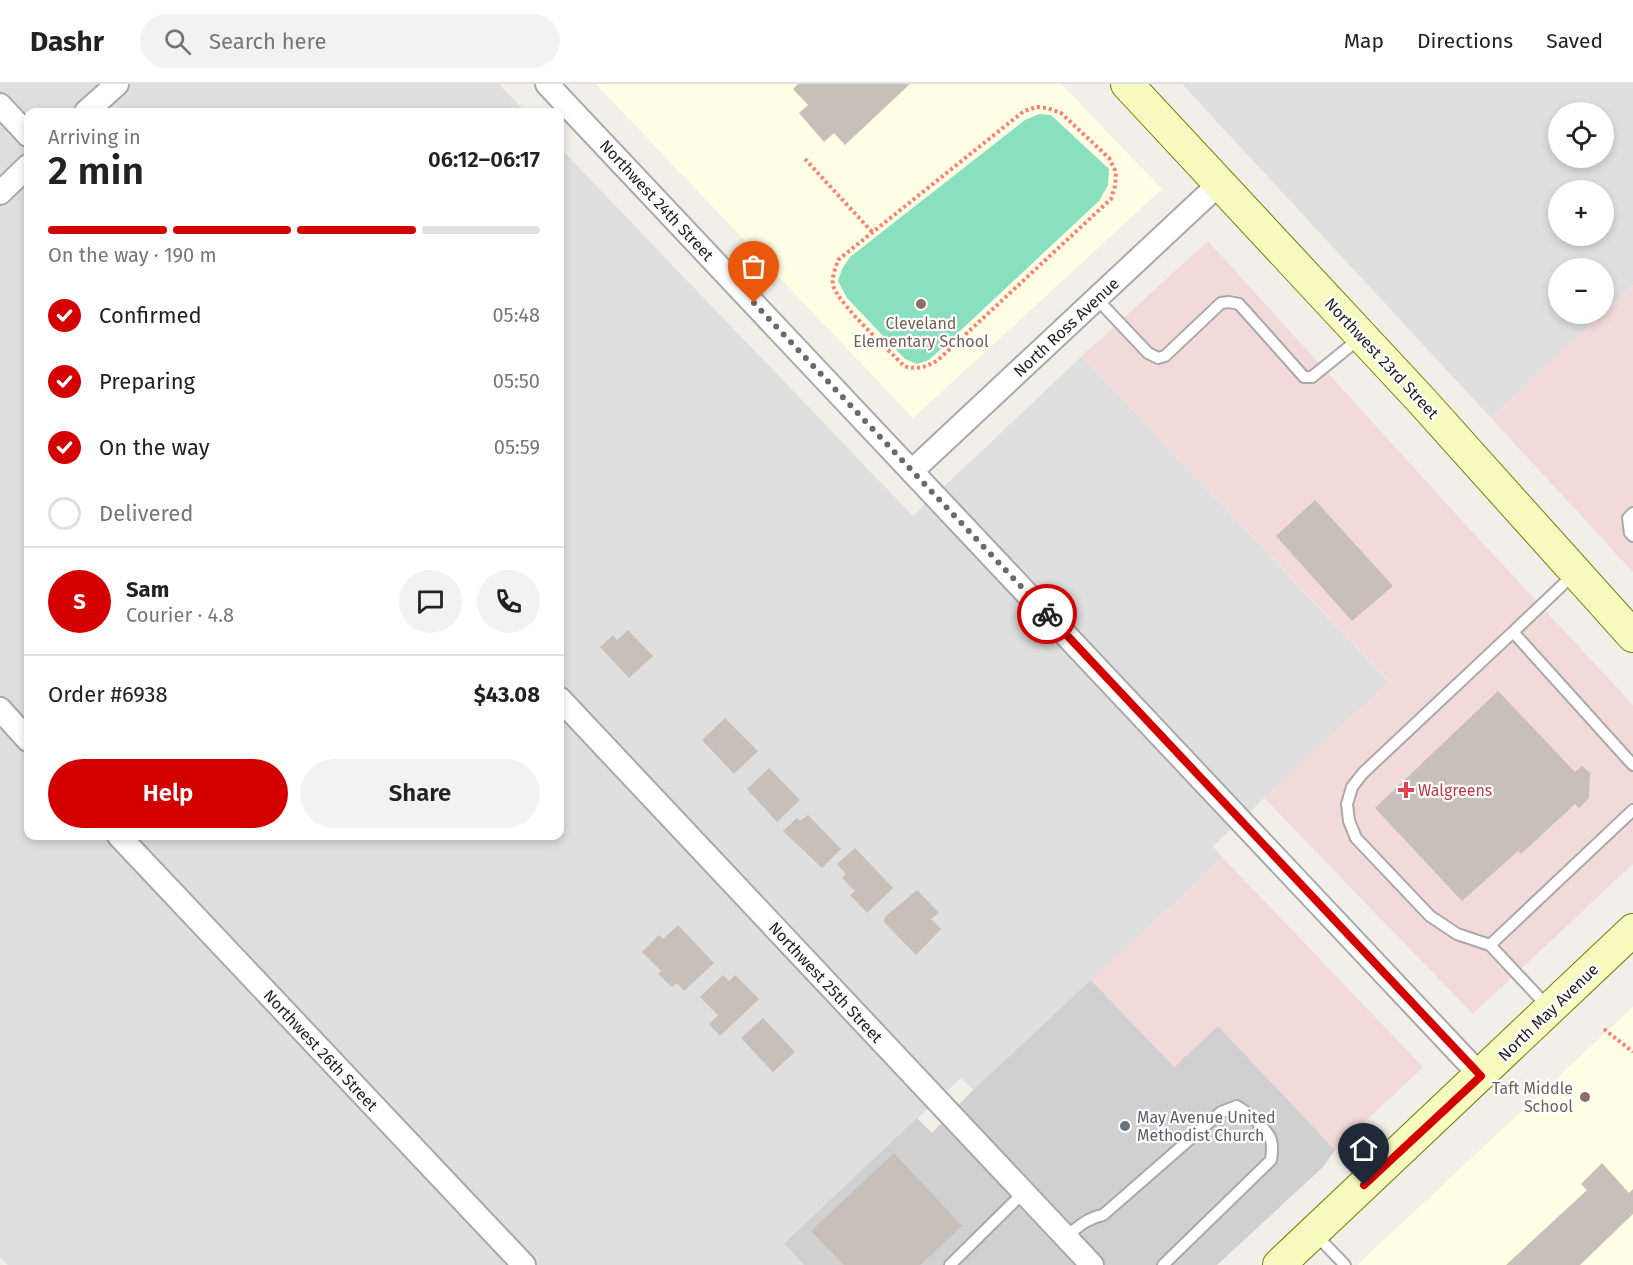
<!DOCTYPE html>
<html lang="en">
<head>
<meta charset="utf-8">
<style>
	:root { --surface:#fff; --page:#f2f2f2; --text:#222; --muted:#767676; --line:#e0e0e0; --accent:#d40000 }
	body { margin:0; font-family:"Fira Sans",sans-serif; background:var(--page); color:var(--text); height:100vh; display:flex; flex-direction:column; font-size:22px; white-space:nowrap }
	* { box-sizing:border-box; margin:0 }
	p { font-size:20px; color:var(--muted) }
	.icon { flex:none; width:33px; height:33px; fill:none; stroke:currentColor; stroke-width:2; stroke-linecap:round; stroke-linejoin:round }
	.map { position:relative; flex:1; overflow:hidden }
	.side { position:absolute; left:24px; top:24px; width:540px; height:732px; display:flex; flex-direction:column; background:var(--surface); border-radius:12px; box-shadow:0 3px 9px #0003 }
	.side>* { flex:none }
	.fabs { position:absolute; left:1548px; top:18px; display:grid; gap:12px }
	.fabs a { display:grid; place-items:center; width:66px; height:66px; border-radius:50%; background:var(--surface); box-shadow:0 3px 9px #0003; font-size:30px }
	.pin { position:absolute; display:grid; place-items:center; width:51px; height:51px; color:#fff; margin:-62px -26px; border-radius:50% 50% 50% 0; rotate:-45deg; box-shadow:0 0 6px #0007 }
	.pin .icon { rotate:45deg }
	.courier { position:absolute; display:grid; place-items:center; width:60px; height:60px; margin:-30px; border:4px solid #d40000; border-radius:50%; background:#fff; color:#222; box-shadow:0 2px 8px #0007 }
	.summary em { font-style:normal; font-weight:600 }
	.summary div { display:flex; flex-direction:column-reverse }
	.summary { display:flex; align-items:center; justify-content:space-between; height:102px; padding:0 24px }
	h1 { font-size:39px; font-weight:600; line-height:45px }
	.bar { display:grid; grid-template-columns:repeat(4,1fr); gap:9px 6px; align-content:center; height:72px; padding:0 24px }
	.bar i { height:8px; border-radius:4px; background:var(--line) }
	.bar .active { background:var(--accent) }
	.bar p { grid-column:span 4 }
	.line { display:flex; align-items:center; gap:15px; padding:0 24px; border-top:2px solid var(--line) }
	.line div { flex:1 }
	.round { display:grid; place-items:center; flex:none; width:63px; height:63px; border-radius:32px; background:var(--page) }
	ol { padding:0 24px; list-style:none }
	li { display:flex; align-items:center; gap:18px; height:66px }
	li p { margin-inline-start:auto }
	li .icon { padding:6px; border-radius:50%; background:var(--accent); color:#fff; stroke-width:4 }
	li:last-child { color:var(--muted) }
	li i { width:33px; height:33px; border:3px solid var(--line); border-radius:50% }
	.cta { display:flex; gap:12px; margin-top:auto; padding:12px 24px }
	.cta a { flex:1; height:69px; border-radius:36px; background:var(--accent); color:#fff; font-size:24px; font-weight:600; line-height:69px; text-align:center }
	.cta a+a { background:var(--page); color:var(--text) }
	header { display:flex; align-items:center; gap:36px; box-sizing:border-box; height:84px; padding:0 30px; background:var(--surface); border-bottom:2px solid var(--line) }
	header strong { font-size:28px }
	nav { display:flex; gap:33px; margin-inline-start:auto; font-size:21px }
	.search { width:420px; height:54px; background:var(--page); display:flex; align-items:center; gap:15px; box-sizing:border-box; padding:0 21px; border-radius:33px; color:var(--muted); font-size:22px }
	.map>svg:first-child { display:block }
</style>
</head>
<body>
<header>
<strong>Dashr</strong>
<div class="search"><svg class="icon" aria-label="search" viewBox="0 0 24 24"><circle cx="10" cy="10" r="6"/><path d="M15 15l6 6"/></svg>Search here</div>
<nav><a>Map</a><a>Directions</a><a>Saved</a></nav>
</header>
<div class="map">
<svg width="1633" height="1181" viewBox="0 0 1633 1181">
	<rect width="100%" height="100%" fill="#f2efe9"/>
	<path fill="#e0dfdf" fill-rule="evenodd" d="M 0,0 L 499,0 L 526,28 L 28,28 L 28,752 L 560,752 L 560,64 L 913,432 L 1082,272 L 1389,598 L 1213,762 L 1223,774 L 973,1006 L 961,994 L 784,1158 L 804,1181 L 8,1181 L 0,1173 Z
		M 1182,0 L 1633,0 L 1633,201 L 1604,228 L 1604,184 L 1558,184 L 1558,230 L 1602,230 L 1491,334 ZM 1558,28 L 1604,28 L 1604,74 L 1558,74 ZM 1558,106 L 1604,106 L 1604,152 L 1558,152 Z"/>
	<path fill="#f2dad9" d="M 1208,157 L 1464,439 L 1633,621 L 1633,780 L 1473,930 L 1264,714 L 1389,597 L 1082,272 Z
		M 1633,201 L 1633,488 L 1491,334 Z
		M 1223,774 L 1423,983 L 1335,1066 L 1218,942 L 1174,983 L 1091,896 Z"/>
	<path fill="#ffffe5" d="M 596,0 L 1061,0 L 1162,105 L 913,334 Z
		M 1633,923 L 1633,1181 L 1357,1181 L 1462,1083 Z"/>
	<path fill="#d0d0d0" d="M 1091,896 L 1174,983 L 1218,942 L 1335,1066 L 1323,1083 L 1217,1181 L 804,1181 L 784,1159 L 917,1034 L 932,1049 L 973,1006 Z"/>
	<path fill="#88e0be" d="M 1039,30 L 1051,31 L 1109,85 L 1108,101 L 1099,117 L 929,276 L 917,280 L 905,275 L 847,214 L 838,197 L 842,185 L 850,173 L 1025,36 Z"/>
	<path fill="#c7bfb8" d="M 798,0 L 910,0 L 845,61 L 834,49 L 824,58 L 799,29 L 808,21 L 793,5 Z
		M 1315,416 L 1393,502 L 1352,537 L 1276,452 Z
		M 628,546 L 653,572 L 629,594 L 600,563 L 613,551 L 617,556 Z
		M 1498,607 L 1575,688 L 1582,682 L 1590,689 L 1589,714 L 1579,724 L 1575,720 L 1521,770 L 1518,767 L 1462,817 L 1375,724 Z
		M 725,634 L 758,667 L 734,690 L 702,656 Z
		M 769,684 L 800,716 L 777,738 L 747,705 Z
		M 808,731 L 841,765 L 822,784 L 783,747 L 797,734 L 800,737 Z
		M 855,764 L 893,804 L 867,829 L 850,811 L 855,807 L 842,794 L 846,790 L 837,780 Z
		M 917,806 L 939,829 L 931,835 L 941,845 L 916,871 L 884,838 L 885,833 Z
		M 678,841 L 714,879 L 684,907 L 677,899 L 672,903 L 658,890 L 661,887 L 642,868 L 659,851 L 663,855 Z
		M 723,891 L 729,897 L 735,891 L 759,915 L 720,952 L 709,940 L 718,931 L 700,913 Z
		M 763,934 L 795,968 L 773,988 L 741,954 Z
		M 894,1069 L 962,1142 L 920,1181 L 844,1181 L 811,1147 Z
		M 1602,1079 L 1629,1109 L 1633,1105 L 1633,1130 L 1580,1181 L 1506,1181 L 1587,1106 L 1581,1100 Z"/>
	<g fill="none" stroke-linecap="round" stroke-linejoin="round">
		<defs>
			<path id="lane" d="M 1096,214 L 1148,269 L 1158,274 L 1165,272 L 1221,219 L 1229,218 L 1239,220 L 1304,293 L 1312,293 L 1360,254
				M 1633,429 L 1628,434 L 1630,449 L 1633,452
				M 1574,490 L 1513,548 L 1633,681
				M 1490,861 L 1457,850 L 1430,832 L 1356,754 L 1349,737 L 1347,720 L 1352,703 L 1363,689 L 1513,548
				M 1548,923 L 1490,861 L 1633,726
				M 1316,1151 L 1345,1181
				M 1066,1153 C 1078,1143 1087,1134 1103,1131 L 1221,1028 L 1237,1022 C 1246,1027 1268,1046 1271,1056 C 1273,1064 1272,1069 1271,1076 L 1163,1181
				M 950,1181 L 1024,1108"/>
			<path id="street" d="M 547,0 L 1481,992
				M 0,21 L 28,51
				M 86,28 L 117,0
				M 0,109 L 28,82
				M 912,387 L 1220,99
				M 560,615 L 1092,1181
				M 0,625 L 28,656
				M 119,752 L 524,1181"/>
			<path id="secondary" d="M 1127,0 L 1422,317 L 1633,552
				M 1279,1181 L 1633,846"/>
		</defs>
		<use href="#lane" stroke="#a9a9a9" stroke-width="14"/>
		<use href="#street" stroke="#a9a9a9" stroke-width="26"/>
		<use href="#secondary" stroke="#707d05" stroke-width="34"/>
		<path stroke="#fa8072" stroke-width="4" stroke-dasharray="3 3" stroke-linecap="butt" d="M 1037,23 L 1047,24 L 1061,29 L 1109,74 L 1116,88 L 1115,102 L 1111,115 L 938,276 C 926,283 918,286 904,282 C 887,264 842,223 834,204 C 830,195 836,184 838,176 L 1024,27 Z
			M 805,75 L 873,149
			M 1604,945 L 1633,968"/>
		<use href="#lane" stroke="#fff" stroke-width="10"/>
		<use href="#street" stroke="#fff" stroke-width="22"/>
		<use href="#secondary" stroke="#f7fabf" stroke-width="32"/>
	</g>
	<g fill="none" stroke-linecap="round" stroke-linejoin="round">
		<path stroke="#6b6a68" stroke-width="6" stroke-dasharray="0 10.8" d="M 754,219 L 1047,530"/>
		<path stroke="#d40000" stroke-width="8" d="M 1047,530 L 1481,992 L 1364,1101"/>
	</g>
	<g fill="#8d6e63" stroke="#fff" stroke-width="2">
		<circle cx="921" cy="220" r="6"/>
		<circle cx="1585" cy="1013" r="6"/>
	</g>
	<path fill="#e0444e" stroke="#fff" stroke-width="2" d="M1403 697h6v6h6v6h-6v6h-6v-6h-6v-6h6z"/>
	<circle fill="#6b7280" stroke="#fff" stroke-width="2" cx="1125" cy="1042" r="6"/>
	<g text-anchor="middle" stroke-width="4.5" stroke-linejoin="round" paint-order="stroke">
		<g font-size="16" fill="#222" stroke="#fff">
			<text transform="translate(657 116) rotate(47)" y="6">Northwest 24th Street</text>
			<text transform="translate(1066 243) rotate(-43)" y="6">North Ross Avenue</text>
			<text transform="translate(1382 274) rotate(47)" y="6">Northwest 23rd Street</text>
			<text transform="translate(826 898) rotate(47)" y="6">Northwest 25th Street</text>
			<text transform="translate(1548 928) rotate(-44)" y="6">North May Avenue</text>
			<text transform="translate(321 966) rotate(47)" y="6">Northwest 26th Street</text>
		</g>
		<g font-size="16" fill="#785e54" stroke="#fff">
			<text x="921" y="245">Cleveland<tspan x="921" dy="18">Elementary School</tspan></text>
			<text x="1573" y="1010" text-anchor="end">Taft Middle<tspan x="1573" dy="18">School</tspan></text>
		</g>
		<g font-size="16" fill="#be3a42" stroke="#fff" text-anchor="start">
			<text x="1418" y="712">Walgreens</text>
		</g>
		<g font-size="16" fill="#5b616d" stroke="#fff" text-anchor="start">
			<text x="1137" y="1039">May Avenue United<tspan x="1137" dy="18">Methodist Church</tspan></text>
		</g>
	</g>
</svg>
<div class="fabs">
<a><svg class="icon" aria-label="locate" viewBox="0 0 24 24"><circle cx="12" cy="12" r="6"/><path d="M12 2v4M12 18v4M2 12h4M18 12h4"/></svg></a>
<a>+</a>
<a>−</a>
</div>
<div class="pin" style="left:754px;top:219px;background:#ea580c"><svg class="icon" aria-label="bag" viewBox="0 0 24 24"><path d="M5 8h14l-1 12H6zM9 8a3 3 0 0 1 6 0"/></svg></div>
<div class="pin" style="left:1364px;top:1101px;background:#1f2937"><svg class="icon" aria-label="home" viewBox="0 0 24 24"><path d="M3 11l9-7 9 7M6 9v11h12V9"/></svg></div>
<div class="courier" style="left:1047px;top:530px"><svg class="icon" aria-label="bike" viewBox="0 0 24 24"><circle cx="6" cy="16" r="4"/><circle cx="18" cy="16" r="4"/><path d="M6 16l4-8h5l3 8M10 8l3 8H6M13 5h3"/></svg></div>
<section class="side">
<div class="summary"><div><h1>2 min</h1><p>Arriving in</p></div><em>06:12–06:17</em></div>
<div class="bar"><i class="active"></i><i class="active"></i><i class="active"></i><i></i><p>On the way · 190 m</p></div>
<ol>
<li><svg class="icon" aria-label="check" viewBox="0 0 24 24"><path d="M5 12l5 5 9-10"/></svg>Confirmed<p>05:48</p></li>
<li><svg class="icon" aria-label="check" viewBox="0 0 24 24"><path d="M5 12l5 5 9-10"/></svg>Preparing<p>05:50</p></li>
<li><svg class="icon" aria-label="check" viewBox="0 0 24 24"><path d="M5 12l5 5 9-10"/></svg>On the way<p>05:59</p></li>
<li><i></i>Delivered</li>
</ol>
<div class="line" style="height:108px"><b class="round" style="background:var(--accent);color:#fff">S</b><div><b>Sam</b><p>Courier · 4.8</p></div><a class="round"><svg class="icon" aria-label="chat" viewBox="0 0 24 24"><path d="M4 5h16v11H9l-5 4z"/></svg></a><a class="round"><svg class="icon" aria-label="phone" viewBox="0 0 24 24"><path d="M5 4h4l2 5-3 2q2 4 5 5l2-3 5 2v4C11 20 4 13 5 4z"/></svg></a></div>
<div class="line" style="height:78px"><div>Order #6938</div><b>$43.08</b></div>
<div class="cta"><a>Help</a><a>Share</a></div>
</section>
</div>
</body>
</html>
